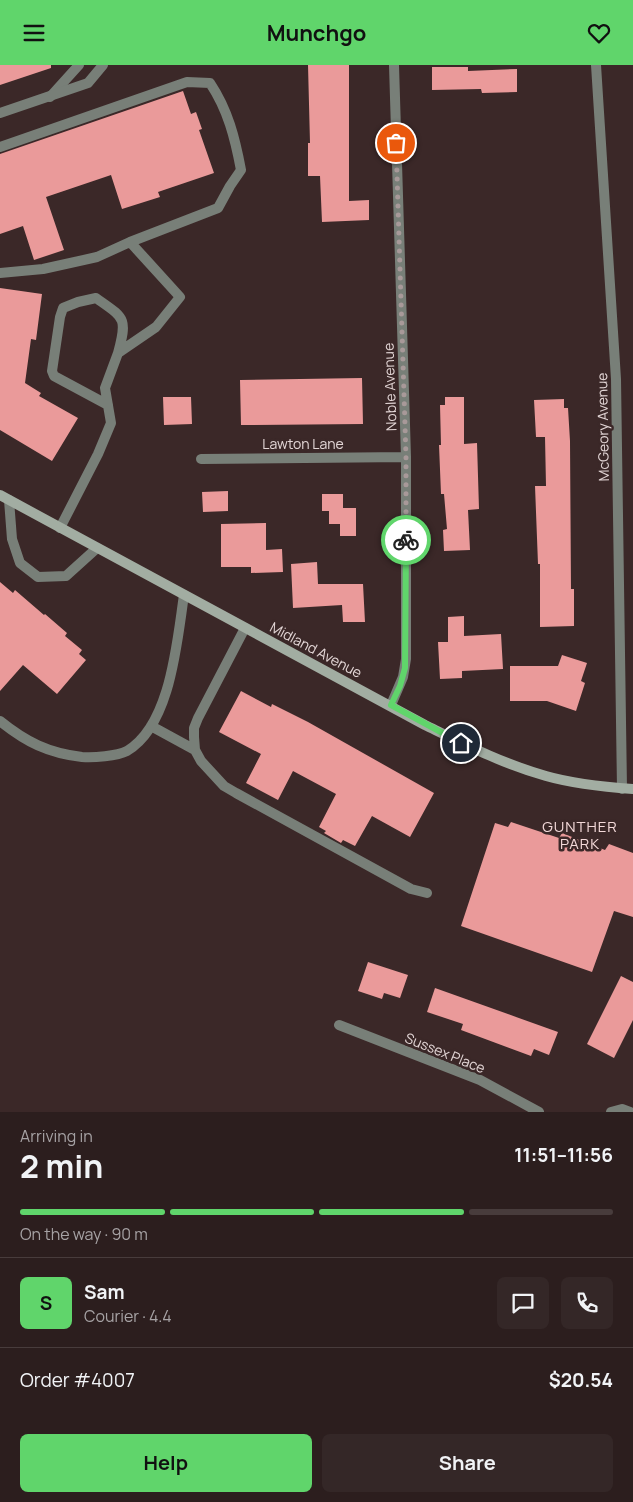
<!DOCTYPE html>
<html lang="en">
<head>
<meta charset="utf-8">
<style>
	:root { --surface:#2c1e1e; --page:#342727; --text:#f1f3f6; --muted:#a6a2a4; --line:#483c3c; --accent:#60d56b }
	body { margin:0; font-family:Manrope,sans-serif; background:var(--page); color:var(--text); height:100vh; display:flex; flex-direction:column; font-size:19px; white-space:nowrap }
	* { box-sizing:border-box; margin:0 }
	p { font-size:16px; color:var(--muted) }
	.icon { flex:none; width:28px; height:28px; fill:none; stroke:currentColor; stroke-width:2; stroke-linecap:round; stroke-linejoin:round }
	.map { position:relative; height:1047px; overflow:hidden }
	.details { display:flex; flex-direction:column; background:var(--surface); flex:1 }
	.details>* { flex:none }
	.pin { position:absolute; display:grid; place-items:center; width:42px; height:42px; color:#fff; margin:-21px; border:2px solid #fff; border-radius:50%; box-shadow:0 1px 5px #0007 }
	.courier { position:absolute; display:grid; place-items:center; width:50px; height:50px; margin:-25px; border:4px solid #60d56b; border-radius:50%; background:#fff; color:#222; box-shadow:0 1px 6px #0007 }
	.overview em { font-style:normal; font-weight:700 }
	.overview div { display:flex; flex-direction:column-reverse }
	.overview { display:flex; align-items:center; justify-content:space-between; height:85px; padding:0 20px }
	h1 { font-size:32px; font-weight:700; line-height:38px }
	.bar { display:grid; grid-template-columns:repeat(4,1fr); gap:8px 5px; align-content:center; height:60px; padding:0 20px }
	.bar i { height:6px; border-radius:4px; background:var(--line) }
	.bar .selected { background:var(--accent) }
	.bar p { grid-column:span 4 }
	.line { display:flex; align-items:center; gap:12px; padding:0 20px; border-top:1px solid var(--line) }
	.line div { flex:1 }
	.round { display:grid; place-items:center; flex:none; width:52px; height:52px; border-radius:8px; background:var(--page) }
	.button { display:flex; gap:10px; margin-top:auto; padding:10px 20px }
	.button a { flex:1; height:58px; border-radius:8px; background:var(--accent); color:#111; font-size:20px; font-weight:700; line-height:58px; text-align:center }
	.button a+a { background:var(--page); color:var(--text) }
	header { display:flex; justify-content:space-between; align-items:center; height:65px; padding:0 20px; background:var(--accent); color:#111; font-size:22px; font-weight:700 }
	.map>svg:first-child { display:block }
</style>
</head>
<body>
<header><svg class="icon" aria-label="menu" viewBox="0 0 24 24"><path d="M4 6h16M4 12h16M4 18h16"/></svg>Munchgo<svg class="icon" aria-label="heart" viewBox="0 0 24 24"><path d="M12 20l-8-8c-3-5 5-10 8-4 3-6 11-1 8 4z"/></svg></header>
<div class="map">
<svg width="633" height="1047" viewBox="0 0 633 1047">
	<rect width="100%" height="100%" fill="#3b2828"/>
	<path fill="#ea9a9a" d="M 0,0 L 51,0 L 51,3 L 0,20 Z
		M 308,0 L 349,0 L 349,136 L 369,135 L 369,155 L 322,157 L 320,111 L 308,111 L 308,78 L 310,78 Z
		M 432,2 L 468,2 L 468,6 L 517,4 L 517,27 L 482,28 L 481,24 L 432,25 Z
		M 183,26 L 191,49 L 196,47 L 202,64 L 199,65 L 214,108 L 158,127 L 160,132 L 122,144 L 111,110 L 46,132 L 64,185 L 34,195 L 23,161 L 0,169 L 0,89 Z
		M 0,223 L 42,229 L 36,275 L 31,274 L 25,318 L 41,328 L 39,331 L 78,353 L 52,396 L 0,365 Z
		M 362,313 L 363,359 L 241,360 L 240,315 Z
		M 163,332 L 191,332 L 192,359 L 164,360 Z
		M 445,332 L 464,332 L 464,379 L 477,378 L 479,444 L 468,445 L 470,485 L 444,486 L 443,465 L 447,464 L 444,429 L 441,429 L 439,380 L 441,380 L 440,340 L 445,340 Z
		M 564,334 L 564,343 L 568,343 L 570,376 L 571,524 L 574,524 L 574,561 L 540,562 L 540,499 L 538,499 L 535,421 L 546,421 L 545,372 L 536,372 L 534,335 Z
		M 228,426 L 228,446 L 203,447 L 202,427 Z
		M 322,429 L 343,429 L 343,443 L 356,443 L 356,471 L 340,471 L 340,459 L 329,459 L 329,446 L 322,446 Z
		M 266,458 L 266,485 L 282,484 L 283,507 L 251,508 L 251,502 L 221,502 L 221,459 Z
		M 317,497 L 318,519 L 363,519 L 365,557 L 343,557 L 342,540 L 293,543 L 291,499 Z
		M 0,517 L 13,528 L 15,525 L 44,550 L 45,549 L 67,568 L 65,571 L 82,585 L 79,589 L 86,595 L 57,629 L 23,600 L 0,626 Z
		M 464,551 L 464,571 L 501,569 L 503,604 L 462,606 L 462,613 L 440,614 L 438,577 L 448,577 L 448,552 Z
		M 562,590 L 587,598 L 581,616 L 585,618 L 576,646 L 547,636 L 510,636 L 510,601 L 558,601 Z
		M 241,626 L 271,642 L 272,639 L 308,657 L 434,728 L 410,772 L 372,751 L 355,781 L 343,775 L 341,778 L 324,768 L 326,766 L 319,762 L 336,729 L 293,706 L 278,735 L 246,718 L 261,689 L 219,667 Z
		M 511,757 L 559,773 L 562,768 L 605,785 L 609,779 L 633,788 L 633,852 L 614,846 L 592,907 L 461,861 L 495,758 L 508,762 Z
		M 368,897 L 408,910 L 400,933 L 384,928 L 382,934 L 358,926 Z
		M 621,911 L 633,917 L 633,955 L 614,993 L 587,979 Z
		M 435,923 L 558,967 L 549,990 L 534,984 L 531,991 L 461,965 L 463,959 L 427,947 Z"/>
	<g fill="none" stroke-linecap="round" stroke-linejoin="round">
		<path stroke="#787f78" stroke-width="10" d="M 50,32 L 79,0
			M 0,82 L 187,17 L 210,18 C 228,45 235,73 241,105 L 230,121 L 218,143 L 130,177 L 97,192 L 43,204 L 0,208
			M 108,340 L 54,311 L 52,306 L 60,252 L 63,243 L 78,237 L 96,233 C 124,253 128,252 118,288
			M 9,435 L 12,474 L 20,498 L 38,512 L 66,511 L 97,483
			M 60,463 L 98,389 L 111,358 L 105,323 L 118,288 L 156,262 L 180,232 L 130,177
			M 245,563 L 198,653 L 194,663 L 194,672 L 195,685 L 201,696 L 224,721 L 236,728 L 411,824 L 427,828
			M 0,656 C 26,677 48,688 82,692 C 93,693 117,691 127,686 C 171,660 177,576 184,530
			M 151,661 L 195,685"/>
		<path stroke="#787f78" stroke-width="10" d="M 596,0 L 616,314 L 622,724
			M 0,48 L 88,18 L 103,0
			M 201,394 L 406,392
			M 391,640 L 403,612 L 406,594 L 406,392 L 394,0
			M 339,960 L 480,1015 L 539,1047
			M 611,1047 L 622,1044 L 630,1047"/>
		<path stroke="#a2ada2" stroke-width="10" d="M 0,430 L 425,660 C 464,679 503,699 546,711 C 574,719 604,722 633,724"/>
	</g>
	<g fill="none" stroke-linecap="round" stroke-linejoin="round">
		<path stroke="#a89999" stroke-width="5" stroke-dasharray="0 9" d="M 396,78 L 406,392 L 406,475"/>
		<path stroke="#60d56b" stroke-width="6" d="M 406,475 L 405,603 L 400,621 L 391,640 L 461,678"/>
	</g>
	<g text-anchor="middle" stroke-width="5" stroke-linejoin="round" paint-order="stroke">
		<g font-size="14" fill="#e3d6d6" stroke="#3b2828">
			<text transform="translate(390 322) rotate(-92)" y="5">Noble Avenue</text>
			<text transform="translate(603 362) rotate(-91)" y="5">McGeory Avenue</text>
			<text x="303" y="384">Lawton Lane</text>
			<text transform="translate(316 585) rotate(28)" y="5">Midland Avenue</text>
			<text transform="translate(445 988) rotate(22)" y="5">Sussex Place</text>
		</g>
		<g font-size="15" letter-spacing="1" fill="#f4dada" stroke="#3b2828">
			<text x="580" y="767">GUNTHER<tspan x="580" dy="17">PARK</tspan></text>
		</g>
	</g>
</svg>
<div class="pin" style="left:396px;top:78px;background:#ea580c"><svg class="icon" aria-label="bag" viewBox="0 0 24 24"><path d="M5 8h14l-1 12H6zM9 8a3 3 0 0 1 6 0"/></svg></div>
<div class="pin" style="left:461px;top:678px;background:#1f2937"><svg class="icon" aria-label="home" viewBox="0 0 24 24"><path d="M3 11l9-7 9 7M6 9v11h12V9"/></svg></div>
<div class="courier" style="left:406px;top:475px"><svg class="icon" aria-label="bike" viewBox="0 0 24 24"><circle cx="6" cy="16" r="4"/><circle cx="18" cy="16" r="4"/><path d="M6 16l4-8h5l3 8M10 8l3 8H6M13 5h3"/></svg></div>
</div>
<section class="details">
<div class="overview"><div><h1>2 min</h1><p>Arriving in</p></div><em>11:51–11:56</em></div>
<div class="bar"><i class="selected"></i><i class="selected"></i><i class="selected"></i><i></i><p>On the way · 90 m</p></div>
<div class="line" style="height:90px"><b class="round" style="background:var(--accent);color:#111">S</b><div><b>Sam</b><p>Courier · 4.4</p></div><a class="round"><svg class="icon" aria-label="chat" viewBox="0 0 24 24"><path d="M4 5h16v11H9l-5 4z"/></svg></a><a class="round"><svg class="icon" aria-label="phone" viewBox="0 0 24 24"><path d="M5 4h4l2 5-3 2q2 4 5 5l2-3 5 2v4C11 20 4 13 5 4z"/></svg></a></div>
<div class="line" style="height:65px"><div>Order #4007</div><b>$20.54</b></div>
<div class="button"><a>Help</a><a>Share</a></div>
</section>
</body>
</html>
